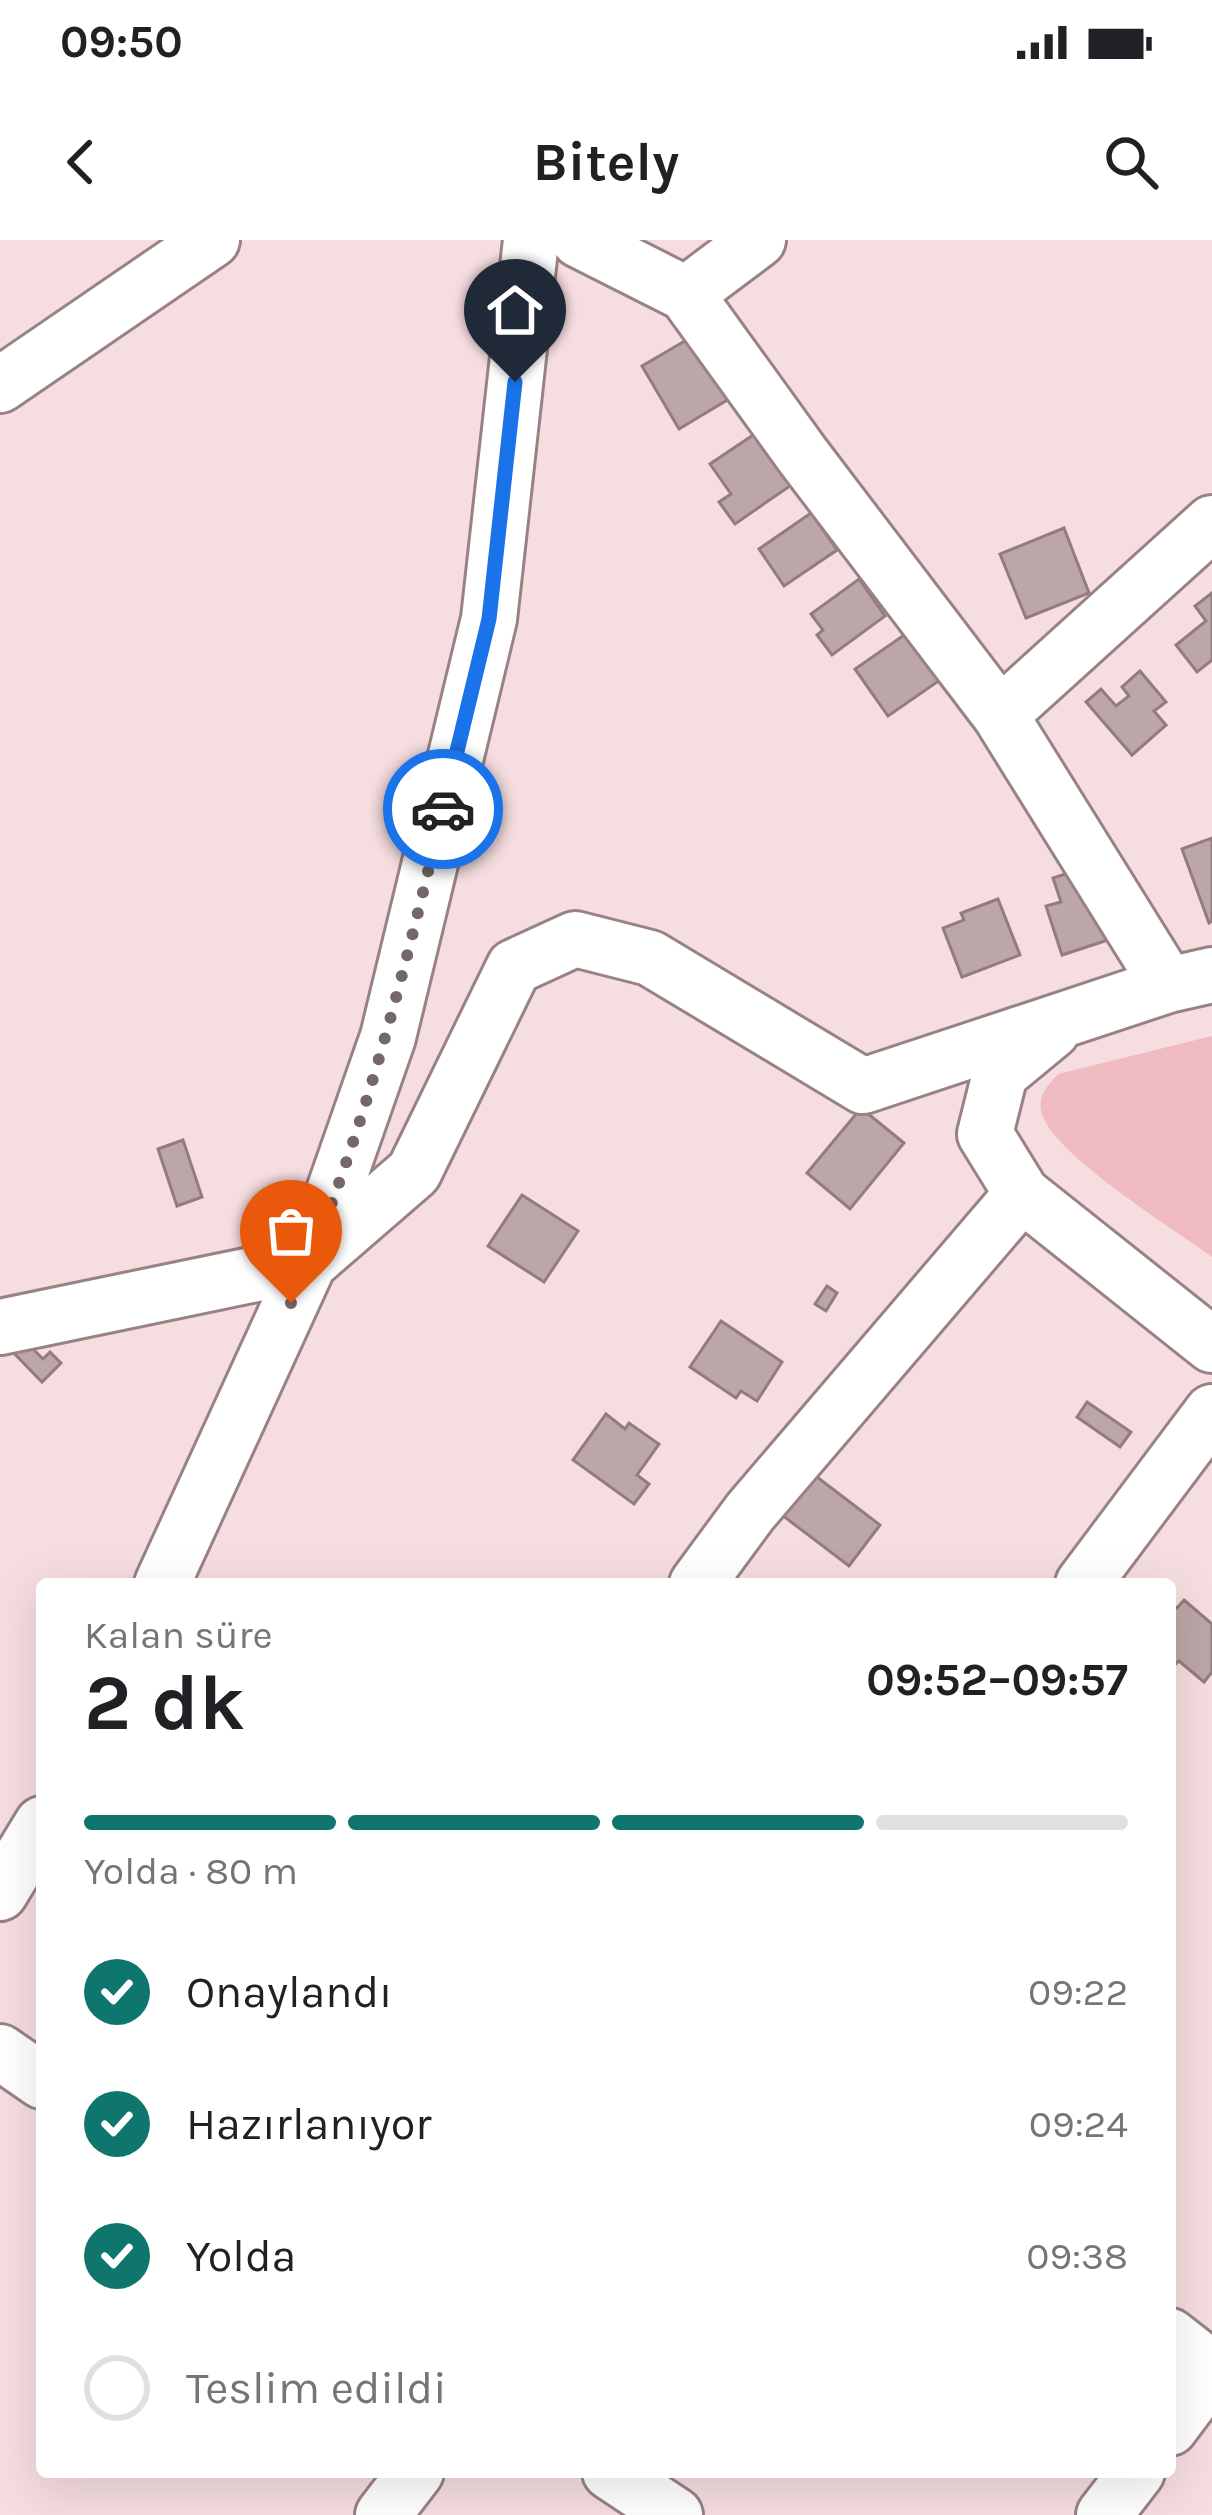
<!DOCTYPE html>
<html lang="tr">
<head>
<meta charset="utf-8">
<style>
	:root { --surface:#fff; --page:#f6f6f6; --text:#202124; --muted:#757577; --line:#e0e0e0; --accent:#0f766e }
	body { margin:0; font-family:Karla,sans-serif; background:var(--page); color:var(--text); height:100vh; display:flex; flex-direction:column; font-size:45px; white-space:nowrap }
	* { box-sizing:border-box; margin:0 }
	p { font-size:39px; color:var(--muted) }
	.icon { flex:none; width:66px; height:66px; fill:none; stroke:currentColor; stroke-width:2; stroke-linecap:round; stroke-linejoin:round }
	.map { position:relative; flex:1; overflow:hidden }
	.drawer { position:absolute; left:36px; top:1338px; width:1140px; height:900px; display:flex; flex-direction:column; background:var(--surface); border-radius:12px; box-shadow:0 12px 48px #0002 }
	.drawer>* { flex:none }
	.pin { position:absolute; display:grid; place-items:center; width:102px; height:102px; color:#fff; margin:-123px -51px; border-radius:50% 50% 50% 0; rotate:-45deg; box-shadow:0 0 12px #0007 }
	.pin .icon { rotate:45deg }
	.courier { position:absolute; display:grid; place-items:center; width:120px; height:120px; margin:-60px; border:9px solid #1a73e8; border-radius:50%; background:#fff; color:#222; box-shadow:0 3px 15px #0007 }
	.summary em { font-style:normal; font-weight:700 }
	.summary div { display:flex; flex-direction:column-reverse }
	.summary { display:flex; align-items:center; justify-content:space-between; height:204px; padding:0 48px }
	h1 { font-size:78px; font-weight:700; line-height:90px }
	.bar { display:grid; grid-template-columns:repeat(4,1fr); gap:18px 12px; align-content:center; height:144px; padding:0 48px }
	.bar i { height:15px; border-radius:9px; background:var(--line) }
	.bar .current { background:var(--accent) }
	.bar p { grid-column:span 4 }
	ol { padding:0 48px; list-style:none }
	li { display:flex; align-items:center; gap:36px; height:132px }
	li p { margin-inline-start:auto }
	li .icon { padding:12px; border-radius:50%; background:var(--accent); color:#fff; stroke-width:4 }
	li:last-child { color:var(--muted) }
	li i { width:66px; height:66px; border:6px solid var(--line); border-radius:50% }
	.status { display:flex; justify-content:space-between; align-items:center; height:84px; padding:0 60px; background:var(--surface); direction:ltr }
	.status svg { height:33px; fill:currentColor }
	header { display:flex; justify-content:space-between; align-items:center; height:156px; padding:0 48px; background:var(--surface); font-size:54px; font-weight:700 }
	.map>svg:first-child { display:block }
</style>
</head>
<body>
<div class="status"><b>09:50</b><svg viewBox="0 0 49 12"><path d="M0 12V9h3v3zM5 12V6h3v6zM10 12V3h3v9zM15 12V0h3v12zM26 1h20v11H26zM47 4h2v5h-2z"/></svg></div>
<header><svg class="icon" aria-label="back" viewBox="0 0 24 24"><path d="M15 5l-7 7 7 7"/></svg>Bitely<svg class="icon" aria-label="search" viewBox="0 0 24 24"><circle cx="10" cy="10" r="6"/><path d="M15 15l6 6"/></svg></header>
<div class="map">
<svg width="1212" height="2275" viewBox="0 0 1212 2275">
	<rect width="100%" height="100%" fill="#f6dddf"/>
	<path fill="#f0bbc0" d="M 1212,796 L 1212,1017 C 1173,988 1055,916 1042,874 C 1037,857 1047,846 1058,834 Z"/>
	<path fill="#bda6a7" stroke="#937c7e" stroke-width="3" d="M 702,91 L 739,153 L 679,189 L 642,126 Z
		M 759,191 L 794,243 L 735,284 L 719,262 L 731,254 L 710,224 Z
		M 811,273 L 837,310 L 784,346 L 759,309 Z
		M 1064,288 L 1089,353 L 1026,378 L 1000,314 Z
		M 859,339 L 885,376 L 832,415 L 817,395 L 823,390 L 811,374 Z
		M 1212,353 L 1212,420 L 1197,432 L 1176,405 L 1206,381 L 1195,366 Z
		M 920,384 L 953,431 L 888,476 L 855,429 Z
		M 1140,431 L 1166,462 L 1154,471 L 1166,485 L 1132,515 L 1086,462 L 1101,449 L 1116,466 L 1129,456 L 1122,447 Z
		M 1212,598 L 1212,681 L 1209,683 L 1182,609 Z
		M 1087,627 L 1111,699 L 1062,715 L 1046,666 L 1061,662 L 1053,638 Z
		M 998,659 L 1020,715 L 962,737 L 943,688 L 964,680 L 961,673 Z
		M 861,868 L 904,903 L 850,969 L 807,933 Z
		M 183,900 L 202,957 L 177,966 L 158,909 Z
		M 522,955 L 578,991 L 544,1042 L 488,1006 Z
		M 827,1046 L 837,1053 L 826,1071 L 815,1064 Z
		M 721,1081 L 782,1122 L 757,1161 L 741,1151 L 736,1158 L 690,1127 Z
		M 19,1095 L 43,1119 L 50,1112 L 61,1123 L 42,1142 L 7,1106 Z
		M 1087,1162 L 1131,1192 L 1120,1207 L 1077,1177 Z
		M 606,1174 L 625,1189 L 629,1183 L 659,1204 L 637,1235 L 649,1244 L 634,1264 L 573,1220 Z
		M 813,1234 L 880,1285 L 849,1326 L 782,1275 Z
		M 1184,1360 L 1212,1384 L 1212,1432 L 1204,1442 L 1179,1421 L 1170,1429 L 1170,1363 L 1177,1368 Z"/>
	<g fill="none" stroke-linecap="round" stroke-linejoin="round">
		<defs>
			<path id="minor" d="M 579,0 L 686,54 L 803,216 L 1000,475 L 1168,745
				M 686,54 L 758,0
				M 0,145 L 212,0
				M 1000,475 L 1212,283
				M 1052,791 L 1000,834 L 985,894 L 1022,954 L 1212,1105
				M 0,1087 L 309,1023 L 414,932 L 514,727 L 575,699 L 650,718 L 863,846 L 1168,745 L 1212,735
				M 162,1344 L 309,1023 L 388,797 L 489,379 L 531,0
				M 697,1344 L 750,1272 L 1022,954
				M 1083,1344 L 1212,1172
				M 0,1653 L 42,1584
				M 0,1812 L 42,1841
				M 1170,2096 L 1212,2129
				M 1170,2188 L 1212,2132
				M 610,2232 L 675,2275
				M 383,2275 L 416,2232
				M 1104,2275 L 1137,2232"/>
		</defs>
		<use href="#minor" stroke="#998284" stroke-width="60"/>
		<use href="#minor" stroke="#fff" stroke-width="54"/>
	</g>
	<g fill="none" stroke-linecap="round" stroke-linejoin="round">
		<path stroke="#756667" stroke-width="12" stroke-dasharray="0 21.6" d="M 291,1063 C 362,905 403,737 443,569"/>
		<path stroke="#1a73e8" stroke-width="15" d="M 443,569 L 489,379 L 515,142"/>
	</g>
</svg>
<div class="pin" style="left:291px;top:1063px;background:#ea580c"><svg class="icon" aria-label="bag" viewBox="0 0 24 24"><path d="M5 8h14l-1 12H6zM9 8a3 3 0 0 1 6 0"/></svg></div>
<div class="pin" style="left:515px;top:142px;background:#1f2937"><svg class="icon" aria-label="home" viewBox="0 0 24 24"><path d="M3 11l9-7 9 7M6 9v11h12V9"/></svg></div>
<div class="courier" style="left:443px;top:569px"><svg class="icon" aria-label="car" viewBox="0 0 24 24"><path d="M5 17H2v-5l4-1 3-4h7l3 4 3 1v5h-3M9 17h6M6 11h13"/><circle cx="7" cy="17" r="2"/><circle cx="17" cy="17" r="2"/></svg></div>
<section class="drawer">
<div class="summary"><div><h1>2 dk</h1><p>Kalan süre</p></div><em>09:52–09:57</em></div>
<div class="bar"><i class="current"></i><i class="current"></i><i class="current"></i><i></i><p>Yolda · 80 m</p></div>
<ol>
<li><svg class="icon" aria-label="check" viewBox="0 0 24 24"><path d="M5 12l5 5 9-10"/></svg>Onaylandı<p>09:22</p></li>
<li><svg class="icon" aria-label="check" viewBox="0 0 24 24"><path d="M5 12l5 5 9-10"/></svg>Hazırlanıyor<p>09:24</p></li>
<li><svg class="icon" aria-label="check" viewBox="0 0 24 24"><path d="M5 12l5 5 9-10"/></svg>Yolda<p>09:38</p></li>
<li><i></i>Teslim edildi</li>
</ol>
</section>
</div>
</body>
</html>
